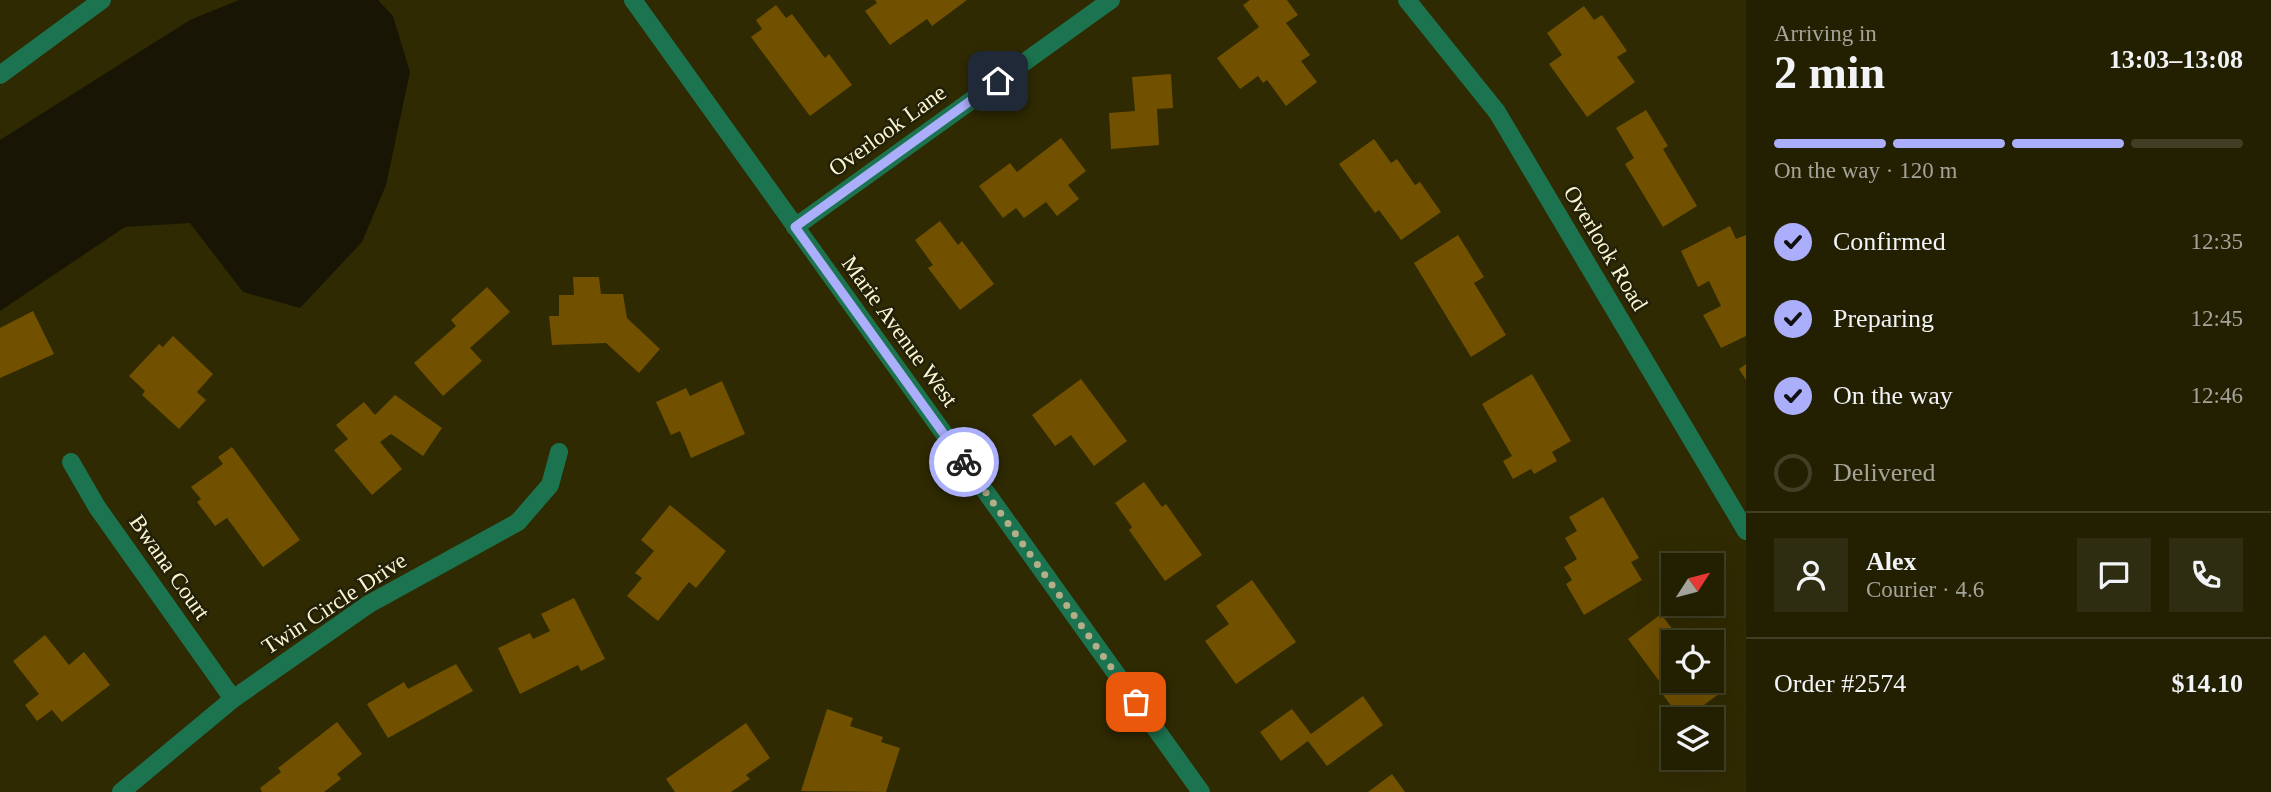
<!DOCTYPE html>
<html lang="en">
<head>
<meta charset="utf-8">
<style>
	:root { --surface:#232002; --page:#2f2d11; --text:#f1f3f6; --muted:#a3a399; --line:#403e24; --accent:#abaffb }
	body { margin:0; font-family:Georgia,serif; background:var(--page); color:var(--text); height:100vh; display:flex; flex-direction:column; font-size:26px; white-space:nowrap }
	* { box-sizing:border-box; margin:0 }
	p { font-size:23px; color:var(--muted) }
	.icon { flex:none; width:38px; height:38px; fill:none; stroke:currentColor; stroke-width:2; stroke-linecap:round; stroke-linejoin:round }
	.map { position:relative; flex:1; overflow:hidden }
	.side { display:flex; flex-direction:column; background:var(--surface); width:525px }
	.side>* { flex:none }
	.needle { width:46px; rotate:54deg }
	.tools { position:absolute; left:1661px; top:553px; display:grid; gap:14px }
	.tools a { display:grid; place-items:center; width:63px; height:63px; border-radius:0px; background:var(--surface); box-shadow:0 7px 28px #0002,0 0 0 2px var(--line); font-size:35px }
	.pin { position:absolute; display:grid; place-items:center; width:60px; height:60px; color:#fff; margin:-30px; border-radius:14px; box-shadow:0 4px 10px #0006 }
	.courier { position:absolute; display:grid; place-items:center; width:70px; height:70px; margin:-35px; border:5px solid #abaffb; border-radius:50%; background:#fff; color:#222; box-shadow:0 2px 9px #0007 }
	.overview em { font-style:normal; font-weight:800 }
	.overview div { display:flex; flex-direction:column-reverse }
	.overview { display:flex; align-items:center; justify-content:space-between; height:119px; padding:0 28px }
	h1 { font-size:46px; font-weight:800; line-height:52px }
	.bar { display:grid; grid-template-columns:repeat(4,1fr); gap:10px 7px; align-content:center; height:84px; padding:0 28px }
	.bar i { height:9px; border-radius:5px; background:var(--line) }
	.bar .selected { background:var(--accent) }
	.bar p { grid-column:span 4 }
	.line { display:flex; align-items:center; gap:18px; padding:0 28px; border-top:2px solid var(--line) }
	.line div { flex:1 }
	.round { display:grid; place-items:center; flex:none; width:74px; height:74px; border-radius:0px; background:var(--page) }
	ol { padding:0 28px; list-style:none }
	li { display:flex; align-items:center; gap:21px; height:77px }
	li p { margin-inline-start:auto }
	li .icon { padding:7px; border-radius:50%; background:var(--accent); color:#111; stroke-width:4 }
	li:last-child { color:var(--muted) }
	li i { width:38px; height:38px; border:4px solid var(--line); border-radius:50% }
	main { display:flex; flex:1; min-height:0 }
	.map>svg:first-child { display:block }
</style>
</head>
<body>
<main>
<div class="map">
<svg width="1746" height="792" viewBox="0 0 1746 792">
	<rect width="100%" height="100%" fill="#2f2a02"/>
	<path fill="#181504" d="M 239,0 L 378,0 L 393,16 L 410,72 L 386,185 L 362,242 L 300,308 L 243,292 L 190,223 L 125,227 L 0,311 L 0,140 L 190,20 Z"/>
	<path fill="#715000" d="M 875,0 L 967,0 L 932,26 L 927,19 L 890,45 L 865,11 L 877,3 Z
		M 1250,0 L 1287,0 L 1298,15 L 1286,23 L 1310,55 L 1301,61 L 1317,82 L 1286,106 L 1267,80 L 1263,83 L 1258,76 L 1240,89 L 1217,58 L 1259,27 L 1243,5 Z
		M 776,5 L 786,18 L 792,14 L 825,58 L 829,54 L 852,85 L 810,116 L 751,37 L 762,29 L 756,20 Z
		M 1584,6 L 1594,20 L 1602,15 L 1627,51 L 1617,57 L 1635,82 L 1587,117 L 1549,64 L 1562,55 L 1547,33 Z
		M 1171,74 L 1173,108 L 1157,109 L 1159,145 L 1111,149 L 1109,113 L 1135,111 L 1132,77 Z
		M 1646,110 L 1668,146 L 1663,149 L 1697,206 L 1663,227 L 1625,164 L 1634,158 L 1616,128 Z
		M 1061,138 L 1086,171 L 1068,185 L 1079,199 L 1057,216 L 1046,202 L 1024,218 L 1016,208 L 1003,218 L 979,186 L 1010,163 L 1017,172 Z
		M 1374,139 L 1391,163 L 1397,159 L 1415,185 L 1420,182 L 1441,212 L 1401,240 L 1379,210 L 1375,213 L 1339,164 Z
		M 940,221 L 958,245 L 962,241 L 994,284 L 960,310 L 928,268 L 933,265 L 915,240 Z
		M 1730,226 L 1736,239 L 1746,235 L 1746,336 L 1721,348 L 1703,315 L 1721,306 L 1709,281 L 1698,287 L 1681,251 Z
		M 1458,235 L 1484,277 L 1474,283 L 1506,335 L 1471,357 L 1414,263 Z
		M 573,277 L 599,277 L 601,294 L 623,294 L 627,318 L 660,349 L 639,373 L 606,343 L 552,345 L 549,316 L 559,316 L 559,295 L 574,295 Z
		M 487,287 L 510,312 L 470,348 L 482,361 L 443,396 L 414,363 L 456,326 L 451,320 Z
		M 33,311 L 54,354 L 0,378 L 0,328 Z
		M 173,336 L 213,374 L 197,392 L 206,400 L 179,429 L 142,395 L 145,391 L 129,376 L 159,344 L 163,347 Z
		M 1746,364 L 1746,380 L 1739,369 Z
		M 1532,374 L 1571,441 L 1552,452 L 1557,461 L 1534,474 L 1531,469 L 1513,479 L 1503,461 L 1512,456 L 1482,404 Z
		M 1081,379 L 1127,441 L 1094,466 L 1071,435 L 1055,446 L 1032,415 Z
		M 722,381 L 745,434 L 691,458 L 680,431 L 671,435 L 656,402 L 686,388 L 690,396 Z
		M 395,395 L 442,428 L 423,456 L 391,434 L 380,442 L 402,469 L 372,495 L 334,450 L 348,439 L 336,425 L 364,402 L 375,415 Z
		M 232,447 L 300,540 L 263,567 L 227,518 L 215,526 L 197,502 L 201,499 L 191,487 L 223,464 L 218,457 Z
		M 1144,482 L 1162,507 L 1166,504 L 1202,555 L 1165,581 L 1129,530 L 1132,527 L 1115,503 Z
		M 1603,497 L 1639,558 L 1631,562 L 1642,580 L 1584,615 L 1566,584 L 1572,580 L 1564,567 L 1577,559 L 1565,538 L 1577,531 L 1569,517 Z
		M 670,505 L 726,551 L 696,588 L 689,582 L 658,621 L 627,596 L 642,578 L 635,573 L 654,551 L 641,540 Z
		M 1252,580 L 1296,642 L 1236,684 L 1205,641 L 1229,624 L 1216,606 Z
		M 574,598 L 605,659 L 581,671 L 578,665 L 520,694 L 498,648 L 530,633 L 533,639 L 550,631 L 541,614 Z
		M 1661,614 L 1682,642 L 1673,642 L 1673,681 L 1712,681 L 1712,675 L 1723,691 L 1685,719 L 1681,719 L 1661,692 L 1665,689 L 1628,639 Z
		M 45,635 L 69,665 L 84,652 L 110,685 L 62,722 L 52,710 L 37,721 L 25,705 L 39,694 L 13,661 Z
		M 456,664 L 473,691 L 388,738 L 367,704 L 404,682 L 408,689 Z
		M 1363,696 L 1383,725 L 1327,766 L 1308,741 L 1281,761 L 1260,732 L 1292,709 L 1311,734 Z
		M 827,709 L 853,718 L 850,726 L 883,737 L 881,742 L 900,748 L 886,792 L 801,791 Z
		M 337,722 L 362,754 L 337,774 L 341,779 L 324,792 L 262,792 L 260,788 L 281,772 L 278,768 Z
		M 746,723 L 770,758 L 746,775 L 750,779 L 731,792 L 675,792 L 666,779 Z
		M 1392,774 L 1405,792 L 1368,792 Z"/>
	<g fill="none" stroke-linecap="round" stroke-linejoin="round">
		<path stroke="#1c734f" stroke-width="18" d="M 633,0 L 1201,792
			M 1407,0 L 1497,112 L 1746,531
			M 0,75 L 102,0
			M 795,227 L 1111,0
			M 71,462 L 97,507 L 233,699
			M 121,792 L 233,699 L 369,604 L 518,522 L 550,485 L 559,452"/>
	</g>
	<g fill="none" stroke-linecap="round" stroke-linejoin="round">
		<path stroke="#b4af89" stroke-width="7" stroke-dasharray="0 12.6" d="M 964,462 L 1136,702"/>
		<path stroke="#abaffb" stroke-width="9" d="M 964,462 L 795,227 L 998,81"/>
	</g>
	<g text-anchor="middle" stroke-width="5" stroke-linejoin="round" paint-order="stroke">
		<g font-size="23" fill="#fbf6d2" stroke="#232009">
			<text transform="translate(887 130) rotate(-36)" y="8">Overlook Lane</text>
			<text transform="translate(1606 248) rotate(59)" y="8">Overlook Road</text>
			<text transform="translate(900 331) rotate(54)" y="8">Marie Avenue West</text>
			<text transform="translate(170 567) rotate(55)" y="8">Bwana Court</text>
			<text transform="translate(334 603) rotate(-33)" y="8">Twin Circle Drive</text>
		</g>
	</g>
</svg>
<div class="tools">
<a><svg class="needle" viewBox="-14 -14 28 28"><path d="M0-13l5 13h-10z" fill="#e53935"/><path d="M0 13l5-13h-10z" fill="#a3a399"/></svg></a>
<a><svg class="icon" aria-label="locate" viewBox="0 0 24 24"><circle cx="12" cy="12" r="6"/><path d="M12 2v4M12 18v4M2 12h4M18 12h4"/></svg></a>
<a><svg class="icon" aria-label="layers" viewBox="0 0 24 24"><path d="M12 4l9 5-9 5-9-5zM3 14l9 5 9-5"/></svg></a>
</div>
<div class="pin" style="left:1136px;top:702px;background:#ea580c"><svg class="icon" aria-label="bag" viewBox="0 0 24 24"><path d="M5 8h14l-1 12H6zM9 8a3 3 0 0 1 6 0"/></svg></div>
<div class="pin" style="left:998px;top:81px;background:#1f2937"><svg class="icon" aria-label="home" viewBox="0 0 24 24"><path d="M3 11l9-7 9 7M6 9v11h12V9"/></svg></div>
<div class="courier" style="left:964px;top:462px"><svg class="icon" aria-label="bike" viewBox="0 0 24 24"><circle cx="6" cy="16" r="4"/><circle cx="18" cy="16" r="4"/><path d="M6 16l4-8h5l3 8M10 8l3 8H6M13 5h3"/></svg></div>
</div>
<section class="side">
<div class="overview"><div><h1>2 min</h1><p>Arriving in</p></div><em>13:03–13:08</em></div>
<div class="bar"><i class="selected"></i><i class="selected"></i><i class="selected"></i><i></i><p>On the way · 120 m</p></div>
<ol>
<li><svg class="icon" aria-label="check" viewBox="0 0 24 24"><path d="M5 12l5 5 9-10"/></svg>Confirmed<p>12:35</p></li>
<li><svg class="icon" aria-label="check" viewBox="0 0 24 24"><path d="M5 12l5 5 9-10"/></svg>Preparing<p>12:45</p></li>
<li><svg class="icon" aria-label="check" viewBox="0 0 24 24"><path d="M5 12l5 5 9-10"/></svg>On the way<p>12:46</p></li>
<li><i></i>Delivered</li>
</ol>
<div class="line" style="height:126px"><a class="round"><svg class="icon" aria-label="person" viewBox="0 0 24 24"><circle cx="12" cy="8" r="4"/><path d="M4 21q1-7 8-7t8 7"/></svg></a><div><b>Alex</b><p>Courier · 4.6</p></div><a class="round"><svg class="icon" aria-label="chat" viewBox="0 0 24 24"><path d="M4 5h16v11H9l-5 4z"/></svg></a><a class="round"><svg class="icon" aria-label="phone" viewBox="0 0 24 24"><path d="M5 4h4l2 5-3 2q2 4 5 5l2-3 5 2v4C11 20 4 13 5 4z"/></svg></a></div>
<div class="line" style="height:91px"><div>Order #2574</div><b>$14.10</b></div>
</section>
</main>
</body>
</html>
